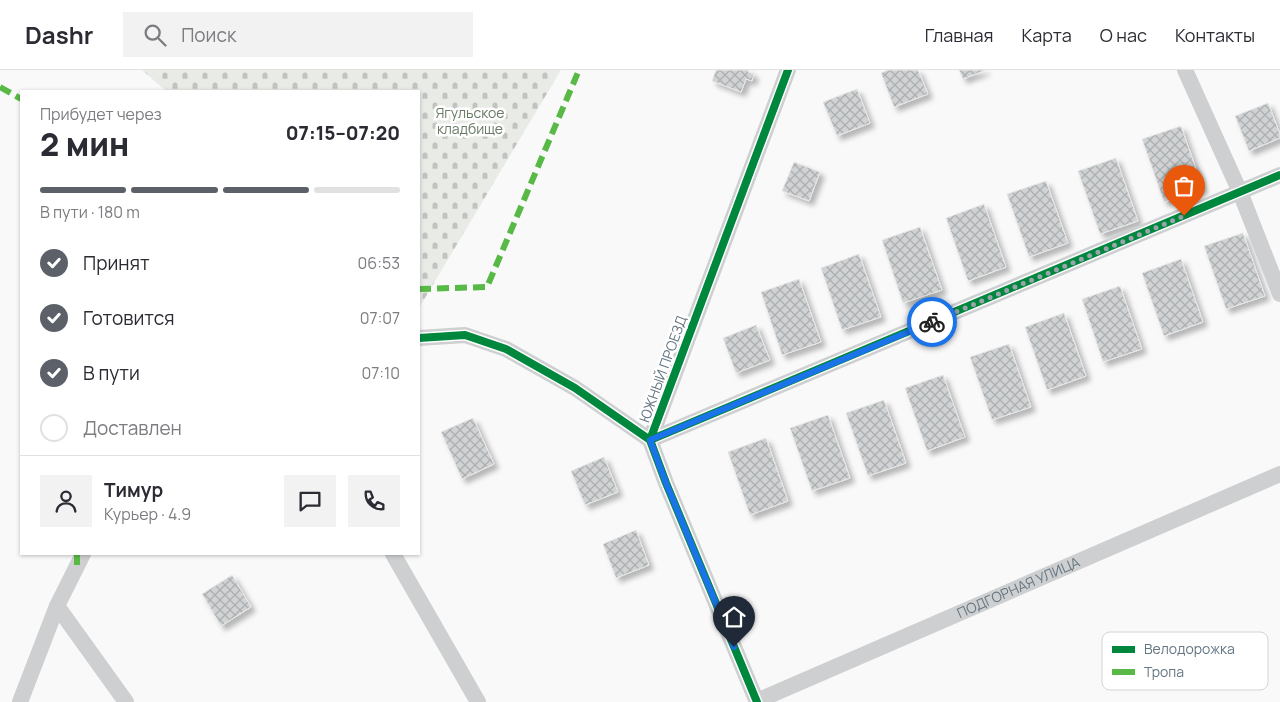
<!DOCTYPE html>
<html lang="ru">
<head>
<meta charset="utf-8">
<style>
	:root { --surface:#fff; --page:#f2f2f3; --text:#2b2b33; --muted:#7c7c81; --line:#e1e1e2; --accent:#5c6169 }
	body { margin:0; font-family:Manrope,sans-serif; background:var(--page); color:var(--text); height:100vh; display:flex; flex-direction:column; font-size:19px; white-space:nowrap }
	* { box-sizing:border-box; margin:0 }
	p { font-size:16px; color:var(--muted) }
	.icon { flex:none; width:28px; height:28px; fill:none; stroke:currentColor; stroke-width:2; stroke-linecap:round; stroke-linejoin:round }
	.map { position:relative; flex:1; overflow:hidden }
	.side { position:absolute; left:20px; top:20px; width:400px; height:465px; display:flex; flex-direction:column; background:var(--surface); border-radius:0px; box-shadow:0 1px 4px #0004 }
	.side>* { flex:none }
	.pin { position:absolute; display:grid; place-items:center; width:42px; height:42px; color:#fff; margin:-51px -21px; border-radius:50% 50% 50% 0; rotate:-45deg; box-shadow:0 0 5px #0007 }
	.pin .icon { rotate:45deg }
	.courier { position:absolute; display:grid; place-items:center; width:50px; height:50px; margin:-25px; border:4px solid #1a73e8; border-radius:50%; background:#fff; color:#222; box-shadow:0 1px 6px #0007 }
	.headline em { font-style:normal; font-weight:800 }
	.headline div { display:flex; flex-direction:column-reverse }
	.headline { display:flex; align-items:center; justify-content:space-between; height:85px; padding:0 20px }
	h1 { font-size:32px; font-weight:800; line-height:38px }
	.bar { display:grid; grid-template-columns:repeat(4,1fr); gap:8px 5px; align-content:center; height:60px; padding:0 20px }
	.bar i { height:6px; border-radius:4px; background:var(--line) }
	.bar .on { background:var(--accent) }
	.bar p { grid-column:span 4 }
	.line { display:flex; align-items:center; gap:12px; padding:0 20px; border-top:1px solid var(--line) }
	.line div { flex:1 }
	.round { display:grid; place-items:center; flex:none; width:52px; height:52px; border-radius:0px; background:var(--page) }
	ol { padding:0 20px; list-style:none }
	li { display:flex; align-items:center; gap:15px; height:55px }
	li p { margin-inline-start:auto }
	li .icon { padding:5px; border-radius:50%; background:var(--accent); color:#fff; stroke-width:4 }
	li:last-child { color:var(--muted) }
	li i { width:28px; height:28px; border:2px solid var(--line); border-radius:50% }
	header { display:flex; align-items:center; gap:30px; box-sizing:border-box; height:70px; padding:0 25px; background:var(--surface); border-bottom:1px solid var(--line) }
	header strong { font-size:24px }
	nav { display:flex; gap:28px; margin-inline-start:auto; font-size:18px }
	.search { width:350px; height:45px; background:var(--page); display:flex; align-items:center; gap:12px; box-sizing:border-box; padding:0 18px; border-radius:0px; color:var(--muted); font-size:19px }
	.map>svg:first-child { display:block }
</style>
</head>
<body>
<header>
<strong>Dashr</strong>
<div class="search"><svg class="icon" aria-label="search" viewBox="0 0 24 24"><circle cx="10" cy="10" r="6"/><path d="M15 15l6 6"/></svg>Поиск</div>
<nav><a>Главная</a><a>Карта</a><a>О нас</a><a>Контакты</a></nav>
</header>
<div class="map">
<svg width="1280" height="632" viewBox="0 0 1280 632">
	<defs>
		<pattern id="cemetery-stones" width="16" height="16" patternUnits="userSpaceOnUse" patternTransform="scale(1.25)"><rect width="16" height="16" fill="#e8ebe6"/><path d="M2 7V4a2 2 0 0 1 4 0v3zM10 15v-3a2 2 0 0 1 4 0v3z" fill="#c0c3c0"/></pattern>
		<pattern id="building-cross-hatch" width="8" height="8" patternUnits="userSpaceOnUse" patternTransform="scale(1.25)"><rect width="8" height="8" fill="#d0d2d3"/><path d="M0 0l8 8M0 8l8-8" fill="none" stroke="#acafb1"/></pattern>
		<filter id="shadow"><feDropShadow dx="4.5" dy="4.5" stdDeviation="2.5" flood-color="#0004"/></filter>
	</defs>
	<rect width="100%" height="100%" fill="#f9f9f9"/>
	<path fill="url(#cemetery-stones)" d="M 142,0 L 561,0 L 419,238 L 419,21 L 166,21 Z"/>
	<path fill="url(#building-cross-hatch)" stroke="#e8e8e8" filter="url(#shadow)" d="M 716,0 L 749,0 L 748,2 L 754,4 L 752,11 L 746,9 L 741,22 L 712,11 Z
		M 888,0 L 918,0 L 928,24 L 894,37 L 881,3 Z
		M 959,0 L 986,0 L 963,9 Z
		M 857,19 L 870,53 L 837,66 L 823,32 Z
		M 1268,33 L 1280,64 L 1280,68 L 1249,81 L 1235,46 Z
		M 1181,56 L 1203,119 L 1164,132 L 1142,69 Z
		M 1116,88 L 1138,151 L 1100,164 L 1078,101 Z
		M 794,92 L 820,102 L 809,131 L 782,121 Z
		M 1046,111 L 1068,173 L 1029,187 L 1007,124 Z
		M 984,134 L 1006,197 L 968,211 L 946,148 Z
		M 920,157 L 942,220 L 903,233 L 882,170 Z
		M 1243,163 L 1265,226 L 1226,239 L 1204,176 Z
		M 859,184 L 881,247 L 842,260 L 821,198 Z
		M 1181,189 L 1203,252 L 1164,266 L 1142,203 Z
		M 799,209 L 821,272 L 782,285 L 761,222 Z
		M 1120,216 L 1142,279 L 1103,292 L 1082,229 Z
		M 1064,243 L 1086,306 L 1047,320 L 1025,257 Z
		M 756,255 L 770,290 L 736,303 L 723,268 Z
		M 1009,274 L 1031,337 L 992,350 L 970,287 Z
		M 943,305 L 965,367 L 927,381 L 905,318 Z
		M 884,330 L 906,393 L 868,406 L 846,343 Z
		M 828,345 L 850,408 L 812,421 L 790,358 Z
		M 473,348 L 494,394 L 462,409 L 441,362 Z
		M 766,368 L 788,431 L 750,445 L 728,382 Z
		M 604,387 L 618,422 L 585,435 L 571,401 Z
		M 636,460 L 649,495 L 616,508 L 603,474 Z
		M 232,505 L 251,537 L 221,556 L 202,524 Z"/>
	<g fill="none" stroke-linecap="round" stroke-linejoin="round">
		<g stroke="#cecfd0" stroke-width="16">
			<path d="M 1185,0 L 1240,122 L 1280,224"/>
			<path d="M 419,268 L 465,265 L 506,279 L 575,318 L 650,370 L 1280,105"/>
			<path d="M 393,484 L 478,632"/>
			<path d="M 57,536 L 83,484"/>
			<path id="s1" d="M 757,631 L 1280,404"/>
			<path d="M 20,632 L 57,536 L 126,632"/>
			<path d="M 757,632 L 666,413 L 650,370 L 788,0"/>
		</g>
		<path stroke="#58b947" stroke-width="6" stroke-dasharray="12 6" stroke-linecap="butt" d="M 0,17 L 21,29
			M 419,219 L 487,217 L 579,0
			M 77,484 L 77,495"/>
		<defs>
			<path id="cycleway" d="M 419,268 L 465,265 L 506,279 L 575,318 L 650,370 L 1280,105
				M 757,632 L 666,413 L 650,370 L 788,0"/>
		</defs>
		<use href="#cycleway" stroke="#fff" stroke-width="11"/>
		<use href="#cycleway" stroke="#00873e" stroke-width="8"/>
	</g>
	<g fill="none" stroke-linecap="round" stroke-linejoin="round">
		<path stroke="#99a4ac" stroke-width="5" stroke-dasharray="0 9" d="M 932,252 L 1184,146"/>
		<path stroke="#1a73e8" stroke-width="6" d="M 734,577 L 666,413 L 650,370 L 932,252"/>
	</g>
	<g text-anchor="middle" stroke-width="5" stroke-linejoin="round" paint-order="stroke">
		<g font-size="14" fill="#687a64" stroke="#fff">
			<text x="470" y="48">Ягульское<tspan x="470" dy="16">кладбище</tspan></text>
		</g>
		<g font-size="14" fill="#657683" stroke="#fff">
			<text transform="translate(663 299) rotate(-70)" y="5">ЮЖНЫЙ ПРОЕЗД</text>
			<text dy="5" stroke="none"><textPath href="#s1" startOffset="285">ПОДГОРНАЯ УЛИЦА</textPath></text>
		</g>
	</g>
	<rect x="1102" y="562" width="166" height="58" rx="8" fill="#fff" stroke="#d1d6da" stroke-width="1"/>
	<rect x="1112" y="576" width="23" height="7" fill="#00873e"/>
	<rect x="1112" y="599" width="23" height="6" fill="#58b947"/>
	<g font-size="14" fill="#657683">
		<text x="1144" y="584">Велодорожка</text>
		<text x="1144" y="607">Тропа</text>
	</g>
</svg>
<div class="pin" style="left:1184px;top:146px;background:#ea580c"><svg class="icon" aria-label="bag" viewBox="0 0 24 24"><path d="M5 8h14l-1 12H6zM9 8a3 3 0 0 1 6 0"/></svg></div>
<div class="pin" style="left:734px;top:577px;background:#1f2937"><svg class="icon" aria-label="home" viewBox="0 0 24 24"><path d="M3 11l9-7 9 7M6 9v11h12V9"/></svg></div>
<div class="courier" style="left:932px;top:252px"><svg class="icon" aria-label="bike" viewBox="0 0 24 24"><circle cx="6" cy="16" r="4"/><circle cx="18" cy="16" r="4"/><path d="M6 16l4-8h5l3 8M10 8l3 8H6M13 5h3"/></svg></div>
<section class="side">
<div class="headline"><div><h1>2 мин</h1><p>Прибудет через</p></div><em>07:15–07:20</em></div>
<div class="bar"><i class="on"></i><i class="on"></i><i class="on"></i><i></i><p>В пути · 180 m</p></div>
<ol>
<li><svg class="icon" aria-label="check" viewBox="0 0 24 24"><path d="M5 12l5 5 9-10"/></svg>Принят<p>06:53</p></li>
<li><svg class="icon" aria-label="check" viewBox="0 0 24 24"><path d="M5 12l5 5 9-10"/></svg>Готовится<p>07:07</p></li>
<li><svg class="icon" aria-label="check" viewBox="0 0 24 24"><path d="M5 12l5 5 9-10"/></svg>В пути<p>07:10</p></li>
<li><i></i>Доставлен</li>
</ol>
<div class="line" style="height:90px"><a class="round"><svg class="icon" aria-label="person" viewBox="0 0 24 24"><circle cx="12" cy="8" r="4"/><path d="M4 21q1-7 8-7t8 7"/></svg></a><div><b>Тимур</b><p>Курьер · 4.9</p></div><a class="round"><svg class="icon" aria-label="chat" viewBox="0 0 24 24"><path d="M4 5h16v11H9l-5 4z"/></svg></a><a class="round"><svg class="icon" aria-label="phone" viewBox="0 0 24 24"><path d="M5 4h4l2 5-3 2q2 4 5 5l2-3 5 2v4C11 20 4 13 5 4z"/></svg></a></div>
</section>
</div>
</body>
</html>
